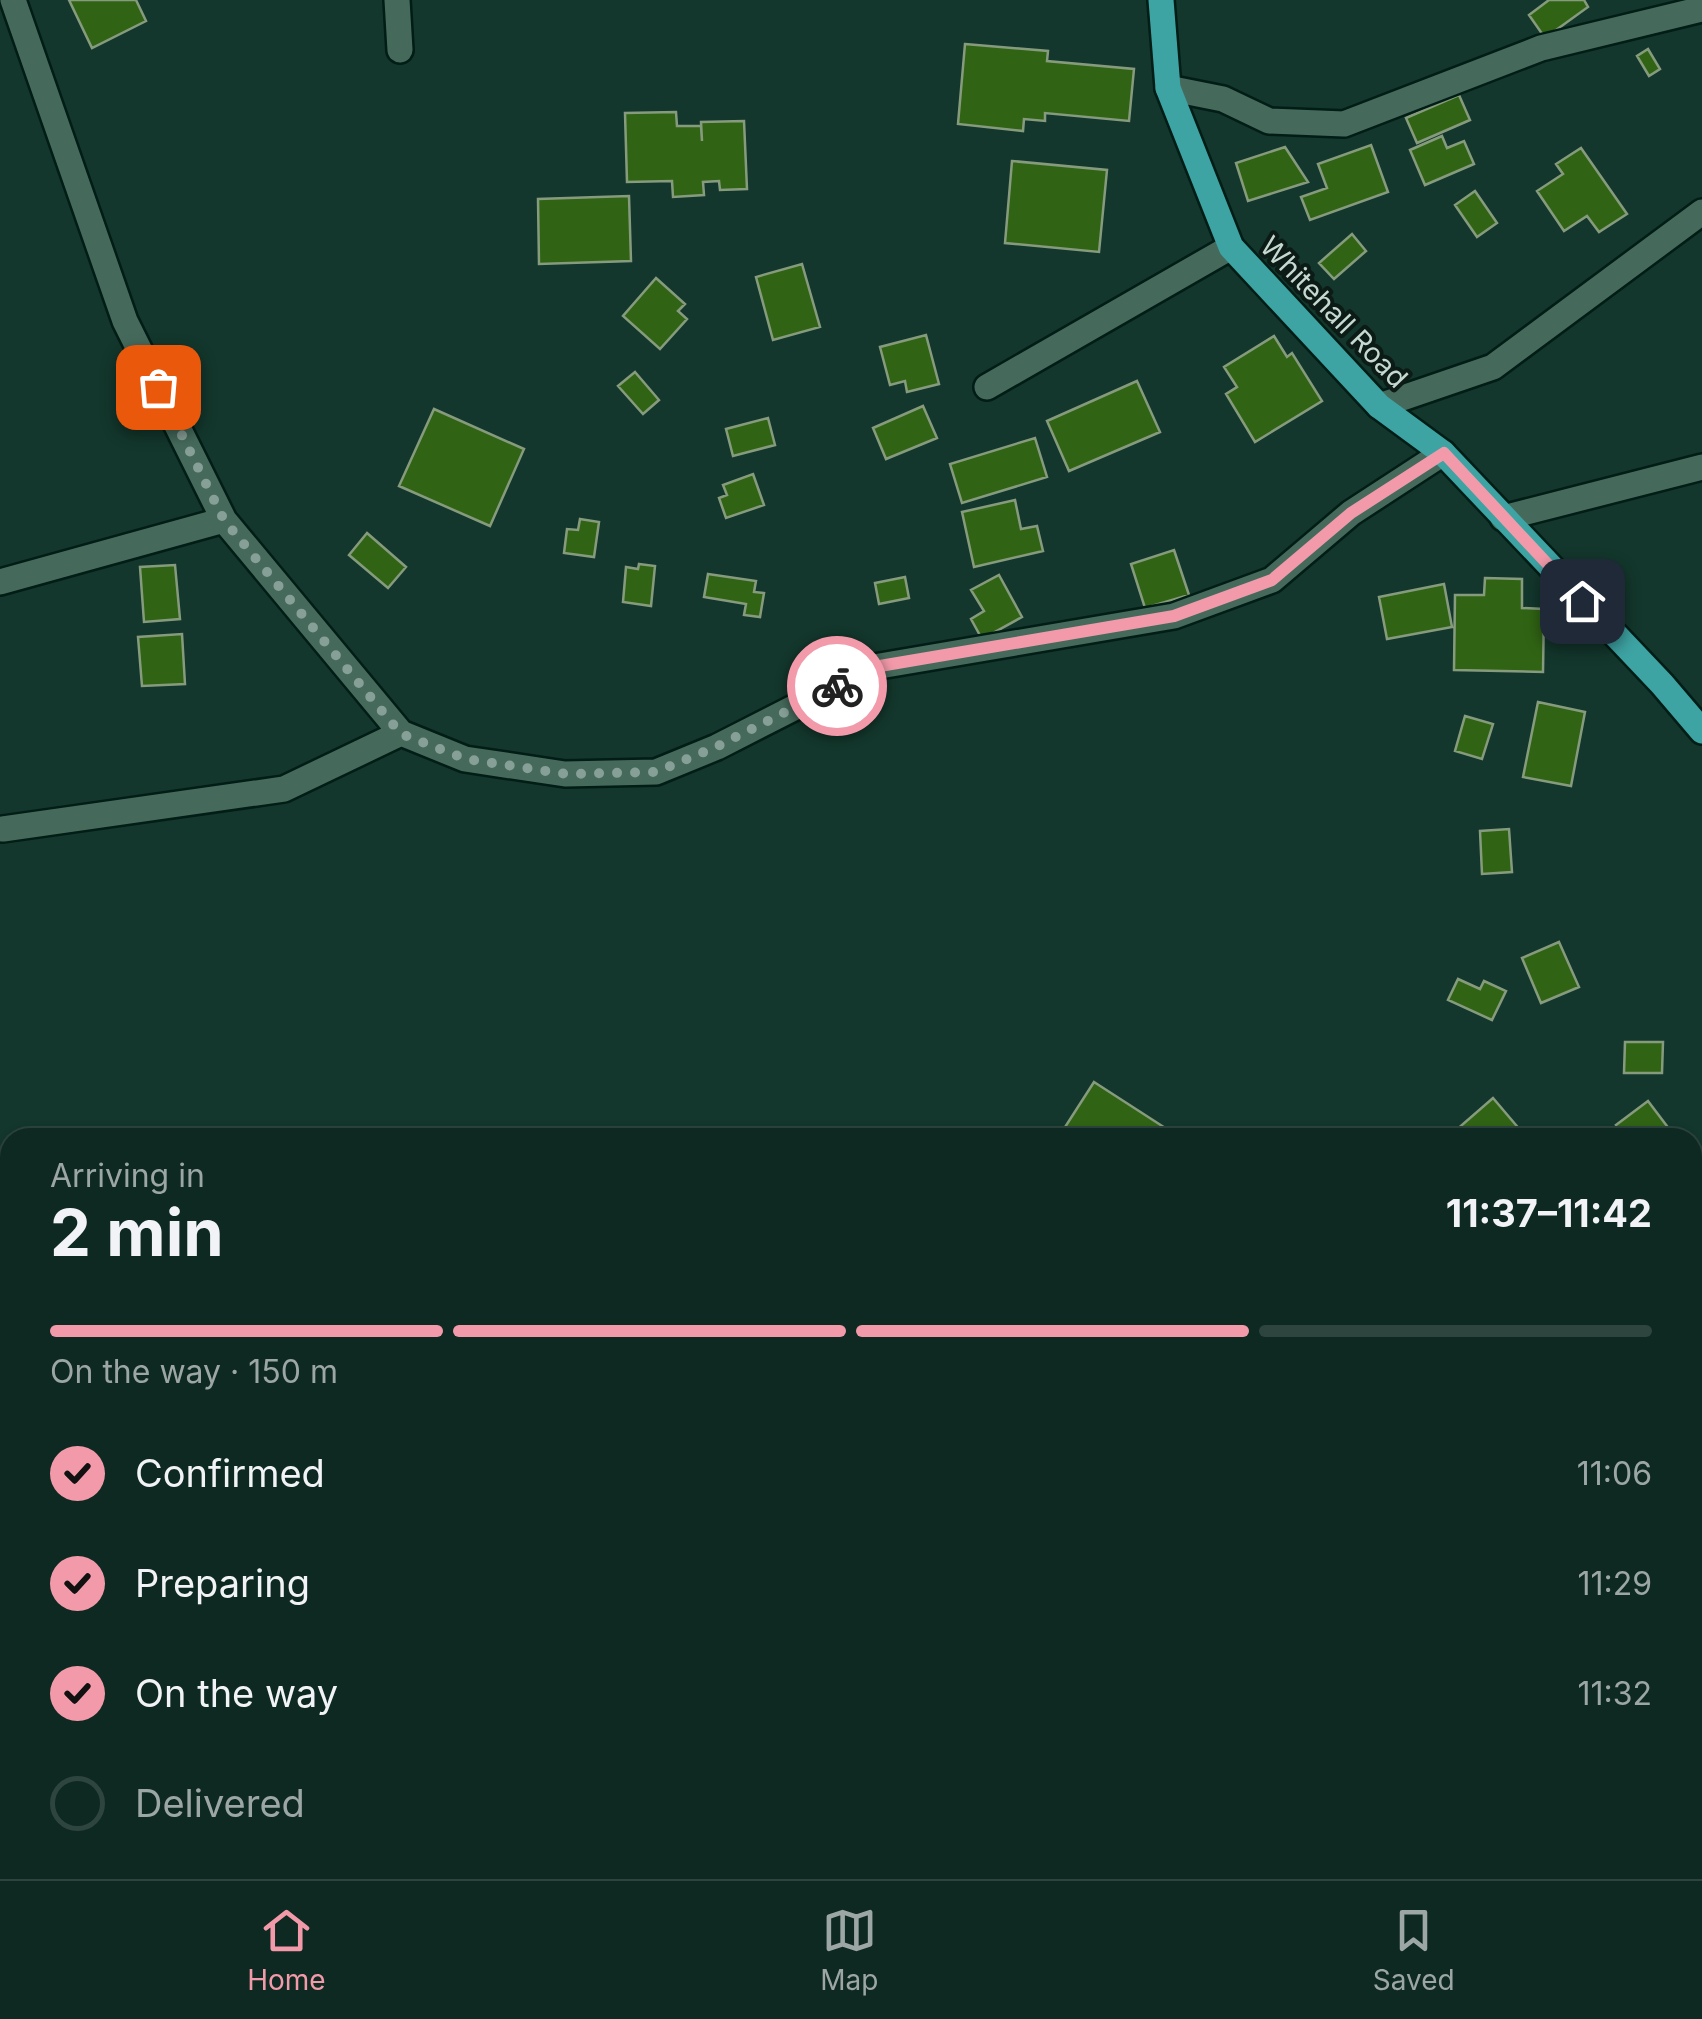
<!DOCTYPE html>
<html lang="en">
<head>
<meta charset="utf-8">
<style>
	:root { --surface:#0e2921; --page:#17312a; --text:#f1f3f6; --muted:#9ba6a5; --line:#2e453f; --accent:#f39aaa }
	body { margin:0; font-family:Inter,sans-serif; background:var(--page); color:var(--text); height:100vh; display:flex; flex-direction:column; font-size:38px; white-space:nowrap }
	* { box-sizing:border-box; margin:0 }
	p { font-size:32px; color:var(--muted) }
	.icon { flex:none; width:55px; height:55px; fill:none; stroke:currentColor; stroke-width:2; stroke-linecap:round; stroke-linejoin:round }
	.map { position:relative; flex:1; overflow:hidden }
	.sheet { position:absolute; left:0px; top:1128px; width:1702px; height:752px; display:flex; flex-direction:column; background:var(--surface); border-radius:30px 30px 0 0; box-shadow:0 2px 8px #0004,0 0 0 2px var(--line) }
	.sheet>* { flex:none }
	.pin { position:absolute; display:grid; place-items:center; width:85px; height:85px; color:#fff; margin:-42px; border-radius:20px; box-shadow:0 5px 15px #0006 }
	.courier { position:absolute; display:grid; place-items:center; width:100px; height:100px; margin:-50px; border:8px solid #f39aaa; border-radius:50%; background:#fff; color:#222; box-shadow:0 2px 12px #0007 }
	.summary em { font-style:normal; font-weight:700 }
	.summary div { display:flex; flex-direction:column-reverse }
	.summary { display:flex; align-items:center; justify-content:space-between; height:170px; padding:0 50px }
	h1 { font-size:65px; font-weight:700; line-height:75px }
	.bar { display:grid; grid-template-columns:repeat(4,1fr); gap:15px 10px; align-content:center; height:120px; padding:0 50px }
	.bar i { height:12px; border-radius:8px; background:var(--line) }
	.bar .on { background:var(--accent) }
	.bar p { grid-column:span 4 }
	ol { padding:0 50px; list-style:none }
	li { display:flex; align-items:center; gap:30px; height:110px }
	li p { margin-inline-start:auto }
	li .icon { padding:10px; border-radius:50%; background:var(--accent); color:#111; stroke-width:4 }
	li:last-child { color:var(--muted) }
	li i { width:55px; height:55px; border:5px solid var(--line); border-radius:50% }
	.tabs { display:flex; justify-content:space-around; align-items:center; height:140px; border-top:2px solid var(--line); background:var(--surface); font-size:28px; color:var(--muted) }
	.tabs a { display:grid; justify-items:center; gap:5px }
	.tabs .on { color:var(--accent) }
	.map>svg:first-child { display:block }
</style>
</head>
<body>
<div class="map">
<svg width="1702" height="1879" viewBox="0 0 1702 1879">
	<rect width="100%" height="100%" fill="#13372c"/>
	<path fill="#306414" stroke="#869b7e" stroke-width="2.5" d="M 69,0 L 136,0 L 146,21 L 92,48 Z
		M 1549,0 L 1584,0 L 1588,7 L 1545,38 L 1529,15 Z
		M 965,44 L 1048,51 L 1047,61 L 1134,69 L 1129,121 L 1045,113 L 1045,121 L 1024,119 L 1023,131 L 958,124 Z
		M 1648,49 L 1660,69 L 1649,76 L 1637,56 Z
		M 1459,95 L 1470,120 L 1417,143 L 1406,118 Z
		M 676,112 L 677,126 L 701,126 L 702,141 L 701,122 L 744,121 L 747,189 L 720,190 L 719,181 L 703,182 L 704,195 L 673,197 L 672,181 L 627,182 L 625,113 Z
		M 1442,136 L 1447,148 L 1464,141 L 1474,164 L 1425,185 L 1410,150 Z
		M 1371,145 L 1388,192 L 1310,220 L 1301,197 L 1327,188 L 1318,164 Z
		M 1285,147 L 1308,182 L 1248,201 L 1236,163 Z
		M 1581,148 L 1627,214 L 1599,232 L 1587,216 L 1564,231 L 1537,191 L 1563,174 L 1556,164 Z
		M 1012,161 L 1107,170 L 1099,252 L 1005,243 Z
		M 1475,191 L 1497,223 L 1477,237 L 1455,205 Z
		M 629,196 L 631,261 L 539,264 L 538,199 Z
		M 1352,234 L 1366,251 L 1334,279 L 1319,263 Z
		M 802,264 L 820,327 L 773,340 L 756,277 Z
		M 656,278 L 685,304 L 678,311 L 687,319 L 660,349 L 623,316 Z
		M 926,335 L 939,384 L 907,392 L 905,381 L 890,385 L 880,347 Z
		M 1274,336 L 1287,357 L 1292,353 L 1322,401 L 1255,442 L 1226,394 L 1237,387 L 1224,367 Z
		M 635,372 L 659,400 L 643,414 L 618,386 Z
		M 1137,381 L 1160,432 L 1069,471 L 1047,421 Z
		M 923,406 L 937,438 L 886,459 L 873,428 Z
		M 434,409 L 524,449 L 490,526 L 399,486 Z
		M 768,418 L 775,445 L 733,456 L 726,429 Z
		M 1035,438 L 1047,477 L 962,503 L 950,464 Z
		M 753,474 L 764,505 L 726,518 L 719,498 L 727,495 L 723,485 Z
		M 1015,500 L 1021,529 L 1037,526 L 1043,551 L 974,567 L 962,512 Z
		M 580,519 L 599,522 L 594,557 L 564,553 L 567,529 L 578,530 Z
		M 367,533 L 406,567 L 388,588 L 349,555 Z
		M 1174,550 L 1189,595 L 1145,608 L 1131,564 Z
		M 639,564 L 655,566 L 651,606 L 623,602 L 626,567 L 638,569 Z
		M 175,565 L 180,619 L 144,622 L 140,567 Z
		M 708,574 L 756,581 L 754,592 L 764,593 L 760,617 L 744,615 L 746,604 L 704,597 Z
		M 999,575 L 1022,617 L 982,639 L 971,619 L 984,611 L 971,590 Z
		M 905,577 L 909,598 L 879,604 L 875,583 Z
		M 1485,578 L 1522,579 L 1522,608 L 1544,609 L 1543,672 L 1454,670 L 1455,595 L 1484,595 Z
		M 1444,584 L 1452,627 L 1387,639 L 1379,597 Z
		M 182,634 L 185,684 L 142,686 L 138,637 Z
		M 1538,702 L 1585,712 L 1571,786 L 1523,777 Z
		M 1465,716 L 1493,724 L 1482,759 L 1455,751 Z
		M 1509,829 L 1512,872 L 1482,874 L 1480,831 Z
		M 1559,942 L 1579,987 L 1541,1003 L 1522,958 Z
		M 1458,979 L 1480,989 L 1484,981 L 1506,991 L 1492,1020 L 1448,1000 Z
		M 1625,1042 L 1663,1042 L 1662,1073 L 1624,1073 Z
		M 1094,1082 L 1173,1133 L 1169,1138 L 1058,1138 Z
		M 1493,1098 L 1527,1138 L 1447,1138 Z
		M 1648,1101 L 1676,1138 L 1623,1138 L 1625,1136 L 1616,1125 Z
		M 1270,1128 L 1340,1129 L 1340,1138 L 1270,1138 Z"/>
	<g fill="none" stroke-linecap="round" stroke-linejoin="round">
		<defs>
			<path id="minor" d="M 13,0 L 125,321 L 224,520 L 401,733 L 465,759 L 565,774 L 656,772 L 717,747 L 874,667 L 1174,616 L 1272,580 L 1351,513 L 1443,453
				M 397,0 L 400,50
				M 1168,88 L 1223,99 L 1269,121 L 1344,124 L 1541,48 L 1702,9
				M 987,387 L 1231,247
				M 1379,406 L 1493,367 L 1702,212
				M 1503,518 L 1702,467
				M 0,582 L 224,520
				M 3,829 L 284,789 L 401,733
				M 1692,1413 L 1702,1414
				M 1366,1870 L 1379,1879
				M 1455,1879 L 1476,1870"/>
			<path id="major" d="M 1161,0 L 1168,88 L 1231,247 L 1379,406 L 1443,453 L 1662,684 L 1702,731
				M 1692,1662 L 1702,1602
				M 1658,1879 L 1659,1870"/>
		</defs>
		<use href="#minor" stroke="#021d15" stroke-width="30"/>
		<use href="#major" stroke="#021d15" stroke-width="30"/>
		<use href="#minor" stroke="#456a5c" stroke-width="25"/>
		<use href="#major" stroke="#3ea3a3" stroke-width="25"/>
	</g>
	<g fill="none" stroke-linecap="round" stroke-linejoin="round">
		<path stroke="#87a097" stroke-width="10" stroke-dasharray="0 18" d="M 158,387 L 224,520 L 401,734 L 466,759 L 566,774 L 656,772 L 716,747 L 837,686"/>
		<path stroke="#f39aaa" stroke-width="12" d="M 837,686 L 874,667 L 1174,616 L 1272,580 L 1351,513 L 1444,453 L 1582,601"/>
	</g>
	<g text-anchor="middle" stroke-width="8" stroke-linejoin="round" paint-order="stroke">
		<g font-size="28" fill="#c6d9d1" stroke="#0c1b16">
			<text transform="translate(1334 312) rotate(46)" y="10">Whitehall Road</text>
		</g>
	</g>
</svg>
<div class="pin" style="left:158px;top:387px;background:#ea580c"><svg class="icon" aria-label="bag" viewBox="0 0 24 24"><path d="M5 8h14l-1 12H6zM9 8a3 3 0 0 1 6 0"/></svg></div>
<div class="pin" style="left:1582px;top:601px;background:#1f2937"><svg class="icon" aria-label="home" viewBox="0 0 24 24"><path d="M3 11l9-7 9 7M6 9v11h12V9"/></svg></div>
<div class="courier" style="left:837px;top:686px"><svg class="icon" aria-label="bike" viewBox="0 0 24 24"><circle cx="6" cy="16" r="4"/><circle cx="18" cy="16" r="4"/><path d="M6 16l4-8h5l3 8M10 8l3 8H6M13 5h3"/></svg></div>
<section class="sheet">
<div class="summary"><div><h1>2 min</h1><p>Arriving in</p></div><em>11:37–11:42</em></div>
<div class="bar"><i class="on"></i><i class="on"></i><i class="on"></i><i></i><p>On the way · 150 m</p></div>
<ol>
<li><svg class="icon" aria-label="check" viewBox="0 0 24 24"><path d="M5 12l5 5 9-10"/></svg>Confirmed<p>11:06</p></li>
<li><svg class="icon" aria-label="check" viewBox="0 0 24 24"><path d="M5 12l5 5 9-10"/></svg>Preparing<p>11:29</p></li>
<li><svg class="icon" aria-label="check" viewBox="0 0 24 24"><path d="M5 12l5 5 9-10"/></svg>On the way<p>11:32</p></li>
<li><i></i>Delivered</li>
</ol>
</section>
</div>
<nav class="tabs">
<a class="on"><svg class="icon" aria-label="home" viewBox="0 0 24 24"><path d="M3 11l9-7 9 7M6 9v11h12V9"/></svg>Home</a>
<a><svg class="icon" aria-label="map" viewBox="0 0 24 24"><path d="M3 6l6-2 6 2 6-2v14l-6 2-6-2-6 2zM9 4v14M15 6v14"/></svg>Map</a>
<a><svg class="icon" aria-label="saved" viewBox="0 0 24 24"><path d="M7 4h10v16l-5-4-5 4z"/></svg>Saved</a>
</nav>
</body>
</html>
